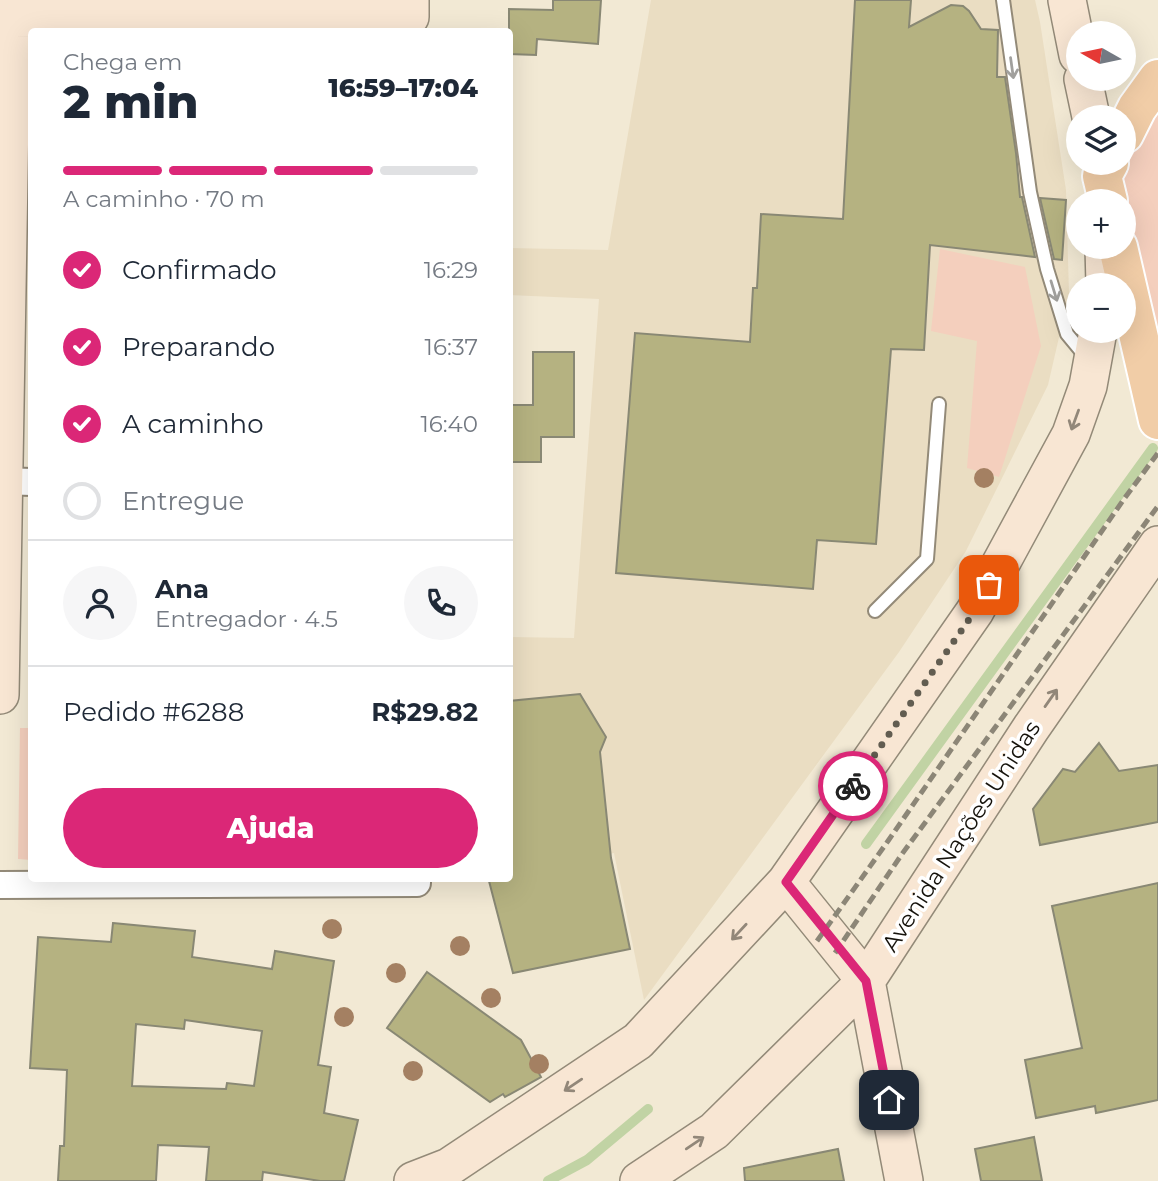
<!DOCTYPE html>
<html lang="pt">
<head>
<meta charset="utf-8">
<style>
	:root { --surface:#fff; --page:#f6f6f7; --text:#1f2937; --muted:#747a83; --line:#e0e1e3; --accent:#db2777 }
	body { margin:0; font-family:Montserrat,sans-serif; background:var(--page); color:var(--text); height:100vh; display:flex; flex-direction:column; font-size:26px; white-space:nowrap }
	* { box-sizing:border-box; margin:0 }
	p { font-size:23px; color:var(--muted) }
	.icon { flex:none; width:38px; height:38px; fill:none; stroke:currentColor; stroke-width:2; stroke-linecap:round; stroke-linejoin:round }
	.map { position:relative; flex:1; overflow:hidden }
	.panel { position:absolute; left:28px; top:28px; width:485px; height:854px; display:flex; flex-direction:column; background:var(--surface); border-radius:7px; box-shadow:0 7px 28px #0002 }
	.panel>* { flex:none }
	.needle { width:46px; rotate:279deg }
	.buttons { position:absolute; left:1066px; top:21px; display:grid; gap:14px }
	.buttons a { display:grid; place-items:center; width:70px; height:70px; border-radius:50%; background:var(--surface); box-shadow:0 7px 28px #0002; font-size:35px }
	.pin { position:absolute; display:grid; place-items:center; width:60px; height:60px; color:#fff; margin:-30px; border-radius:14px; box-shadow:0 4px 10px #0006 }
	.courier { position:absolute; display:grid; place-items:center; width:70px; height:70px; margin:-35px; border:5px solid #db2777; border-radius:50%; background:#fff; color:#222; box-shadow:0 2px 9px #0007 }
	.overview em { font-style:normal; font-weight:800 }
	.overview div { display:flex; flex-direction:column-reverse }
	.overview { display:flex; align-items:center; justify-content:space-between; height:119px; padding:0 35px }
	h1 { font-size:46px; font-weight:800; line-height:52px }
	.bar { display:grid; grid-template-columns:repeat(4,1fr); gap:10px 7px; align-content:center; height:84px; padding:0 35px }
	.bar i { height:9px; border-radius:5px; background:var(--line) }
	.bar .selected { background:var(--accent) }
	.bar p { grid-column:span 4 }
	.line { display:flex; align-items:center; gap:18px; padding:0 35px; border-top:2px solid var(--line) }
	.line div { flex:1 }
	.round { display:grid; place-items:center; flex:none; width:74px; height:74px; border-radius:37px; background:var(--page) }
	ol { padding:0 35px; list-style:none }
	li { display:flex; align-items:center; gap:21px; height:77px }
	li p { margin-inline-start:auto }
	li .icon { padding:7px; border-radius:50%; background:var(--accent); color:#fff; stroke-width:4 }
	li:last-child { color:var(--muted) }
	li i { width:38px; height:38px; border:4px solid var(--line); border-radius:50% }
	.button { display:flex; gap:14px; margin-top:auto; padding:14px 35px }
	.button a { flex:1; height:80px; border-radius:42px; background:var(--accent); color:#fff; font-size:28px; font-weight:800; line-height:80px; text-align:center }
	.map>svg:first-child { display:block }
</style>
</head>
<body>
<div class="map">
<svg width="1158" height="1181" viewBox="0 0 1158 1181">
	<rect width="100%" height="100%" fill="#f2e9d4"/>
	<path fill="#eaddc2" d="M 651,0 L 1035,0 L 1040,22 L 1066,190 L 1069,294 L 1048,385 L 966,551 L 899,652 L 644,1000 L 614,853 L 509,874 L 509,637 L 574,638 L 599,299 L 509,295 L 509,248 L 608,250 Z
		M 28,61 L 31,61 L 32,204 L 26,204 Z"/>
	<path fill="#f4cfbd" d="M 1158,79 L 1158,427 L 1124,247 L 1124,201 L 1109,163 L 1124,134 Z
		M 940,249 L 1025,267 L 1041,346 L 999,477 L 967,468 L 977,341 L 931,331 Z
		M 20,728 L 31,728 L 31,860 L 18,859 Z"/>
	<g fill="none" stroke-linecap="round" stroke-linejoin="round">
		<path stroke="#c1d3a4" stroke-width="10" d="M 866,844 L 1153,448
			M 548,1181 L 587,1160 L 648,1109"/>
	</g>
	<path fill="#b5b281" stroke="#898874" stroke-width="2" fill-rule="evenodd" d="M 553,0 L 601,0 L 598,44 L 537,39 L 536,55 L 509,54 L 509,9 L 553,10 Z
		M 855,0 L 911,0 L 909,27 L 951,5 L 963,6 L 969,11 L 981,29 L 998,30 L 997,77 L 1005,77 L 1016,153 L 1020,197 L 1022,197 L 1035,257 L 930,245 L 924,350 L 891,349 L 876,544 L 817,540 L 813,589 L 616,573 L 635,333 L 750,342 L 753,288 L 757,288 L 761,214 L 843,219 Z
		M 1040,198 L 1066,200 L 1062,260 L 1054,259 Z
		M 533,352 L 574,352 L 574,437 L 541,437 L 541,462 L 509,462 L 509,405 L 533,405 Z
		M 580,694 L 606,737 L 600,752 L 611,858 L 630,949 L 513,973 L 489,881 L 509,878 L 509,701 Z
		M 1099,743 L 1119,771 L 1158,765 L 1158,822 L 1040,845 L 1033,809 L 1063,769 L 1075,772 Z
		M 1158,883 L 1158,1100 L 1096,1113 L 1095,1106 L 1036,1118 L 1025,1060 L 1082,1048 L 1052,906 Z
		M 113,923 L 195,931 L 192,957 L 272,969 L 275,951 L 334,961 L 318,1065 L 331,1067 L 324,1113 L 358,1120 L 344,1181 L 320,1181 L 263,1172 L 262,1181 L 206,1181 L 209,1147 L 158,1145 L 156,1181 L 58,1181 L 60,1146 L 64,1146 L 67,1070 L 30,1068 L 38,937 L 111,942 ZM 185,1020 L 262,1031 L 254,1086 L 227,1083 L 226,1089 L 132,1086 L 136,1024 L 184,1029 Z
		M 427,972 L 521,1040 L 541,1077 L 505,1097 L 503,1094 L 490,1102 L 387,1028 Z
		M 1034,1137 L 1042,1181 L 981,1181 L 975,1149 Z
		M 838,1149 L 844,1181 L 745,1181 L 744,1168 Z"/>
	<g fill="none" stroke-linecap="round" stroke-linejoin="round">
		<defs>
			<path id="lane" d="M 1003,0 L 1030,192 L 1047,269 L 1067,334 L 1086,357
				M 875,611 L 927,559 L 939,404"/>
			<path id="street" d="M 0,481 L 32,482
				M 0,885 L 417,883 L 417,878"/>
			<path id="secondary" d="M 1067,0 L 1078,55
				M 0,18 L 410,17 L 410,0
				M 1083,79 L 1091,117
				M 1104,247 L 1105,285
				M 0,695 L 12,0
				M 786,882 L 866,981 L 904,1181
				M 413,1181 L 449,1167 L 638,1041 L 786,882 L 975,611 L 1071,434 L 1088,386 L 1098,331
				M 639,1181 L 714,1131 L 866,981 L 1031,728 L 1158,545"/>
			<path id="primary" d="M 1124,134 L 1137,108 L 1158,79
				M 1108,201 L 1102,176 L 1109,163
				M 1118,247 L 1158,420"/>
		</defs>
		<use href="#lane" stroke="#938a78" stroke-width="16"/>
		<use href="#street" stroke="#938a78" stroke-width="30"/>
		<use href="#secondary" stroke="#938a78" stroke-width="40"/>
		<use href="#primary" stroke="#fff" stroke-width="42"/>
		<use href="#lane" stroke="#fff" stroke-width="12"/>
		<use href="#street" stroke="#fff" stroke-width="26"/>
		<use href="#secondary" stroke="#f8e6d3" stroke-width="37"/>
		<use href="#primary" stroke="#f1cda7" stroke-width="38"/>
		<path stroke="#8c8677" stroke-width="5" stroke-dasharray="10 5" stroke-linecap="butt" d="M 817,941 L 888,841 L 1124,499 L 1158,453
			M 835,953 L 902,854 L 1158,506"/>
	</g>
	<g fill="#a48062">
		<circle cx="984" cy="478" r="10"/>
		<circle cx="332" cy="929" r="10"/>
		<circle cx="460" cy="946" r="10"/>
		<circle cx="396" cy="973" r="10"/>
		<circle cx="491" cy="998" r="10"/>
		<circle cx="344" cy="1017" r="10"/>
		<circle cx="539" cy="1064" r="10"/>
		<circle cx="413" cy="1071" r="10"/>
	</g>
	<defs><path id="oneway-shaft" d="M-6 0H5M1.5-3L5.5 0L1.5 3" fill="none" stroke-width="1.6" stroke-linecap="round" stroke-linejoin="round" transform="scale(1.75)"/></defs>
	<g stroke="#a1a09d">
		<use href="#oneway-shaft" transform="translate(1012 68) rotate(82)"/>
		<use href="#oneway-shaft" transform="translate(1054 291) rotate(73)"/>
	</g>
	<g stroke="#928779">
		<use href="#oneway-shaft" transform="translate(1075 420) rotate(110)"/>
		<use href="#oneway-shaft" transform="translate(1051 698) rotate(-55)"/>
		<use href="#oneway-shaft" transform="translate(739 932) rotate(133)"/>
		<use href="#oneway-shaft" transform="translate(573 1085) rotate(146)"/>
		<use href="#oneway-shaft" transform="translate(695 1143) rotate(-34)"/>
	</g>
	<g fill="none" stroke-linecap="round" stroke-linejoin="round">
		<path stroke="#625d51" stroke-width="7" stroke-dasharray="0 12.6" d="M 853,786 L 975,611 L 989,585"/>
		<path stroke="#db2777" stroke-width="9" d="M 853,786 L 786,882 L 866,981 L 889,1100"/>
	</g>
	<g text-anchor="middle" stroke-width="7" stroke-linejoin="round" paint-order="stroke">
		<g font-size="23" fill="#15120b" stroke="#fff">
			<text transform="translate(961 836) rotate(-57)" y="8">Avenida Nações Unidas</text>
		</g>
	</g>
</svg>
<div class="buttons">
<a><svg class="needle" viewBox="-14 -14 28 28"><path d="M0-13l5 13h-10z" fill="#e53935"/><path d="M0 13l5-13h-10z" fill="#747a83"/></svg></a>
<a><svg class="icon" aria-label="layers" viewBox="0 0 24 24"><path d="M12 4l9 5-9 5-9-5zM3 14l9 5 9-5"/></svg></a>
<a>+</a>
<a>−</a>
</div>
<div class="pin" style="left:989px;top:585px;background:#ea580c"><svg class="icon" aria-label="bag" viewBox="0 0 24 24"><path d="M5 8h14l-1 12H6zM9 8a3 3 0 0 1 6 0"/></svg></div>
<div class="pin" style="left:889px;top:1100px;background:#1f2937"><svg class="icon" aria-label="home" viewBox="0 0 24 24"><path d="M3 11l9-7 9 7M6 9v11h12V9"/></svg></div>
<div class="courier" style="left:853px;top:786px"><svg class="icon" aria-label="bike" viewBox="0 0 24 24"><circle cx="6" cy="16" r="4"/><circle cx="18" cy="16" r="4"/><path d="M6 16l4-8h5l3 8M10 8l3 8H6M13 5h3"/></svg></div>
<section class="panel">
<div class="overview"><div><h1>2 min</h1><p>Chega em</p></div><em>16:59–17:04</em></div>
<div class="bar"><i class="selected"></i><i class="selected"></i><i class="selected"></i><i></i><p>A caminho · 70 m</p></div>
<ol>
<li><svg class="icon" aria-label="check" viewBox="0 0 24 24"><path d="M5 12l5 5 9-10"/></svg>Confirmado<p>16:29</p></li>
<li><svg class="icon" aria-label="check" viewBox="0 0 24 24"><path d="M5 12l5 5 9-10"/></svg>Preparando<p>16:37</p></li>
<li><svg class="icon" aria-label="check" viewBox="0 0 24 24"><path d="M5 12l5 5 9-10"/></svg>A caminho<p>16:40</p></li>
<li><i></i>Entregue</li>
</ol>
<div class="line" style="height:126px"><a class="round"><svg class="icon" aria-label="person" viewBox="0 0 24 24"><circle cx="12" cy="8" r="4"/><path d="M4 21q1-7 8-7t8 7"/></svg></a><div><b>Ana</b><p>Entregador · 4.5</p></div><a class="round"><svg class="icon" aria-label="phone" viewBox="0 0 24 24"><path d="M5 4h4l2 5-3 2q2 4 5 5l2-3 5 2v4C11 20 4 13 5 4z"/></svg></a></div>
<div class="line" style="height:91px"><div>Pedido #6288</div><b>R$29.82</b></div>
<div class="button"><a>Ajuda</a></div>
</section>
</div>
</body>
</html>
